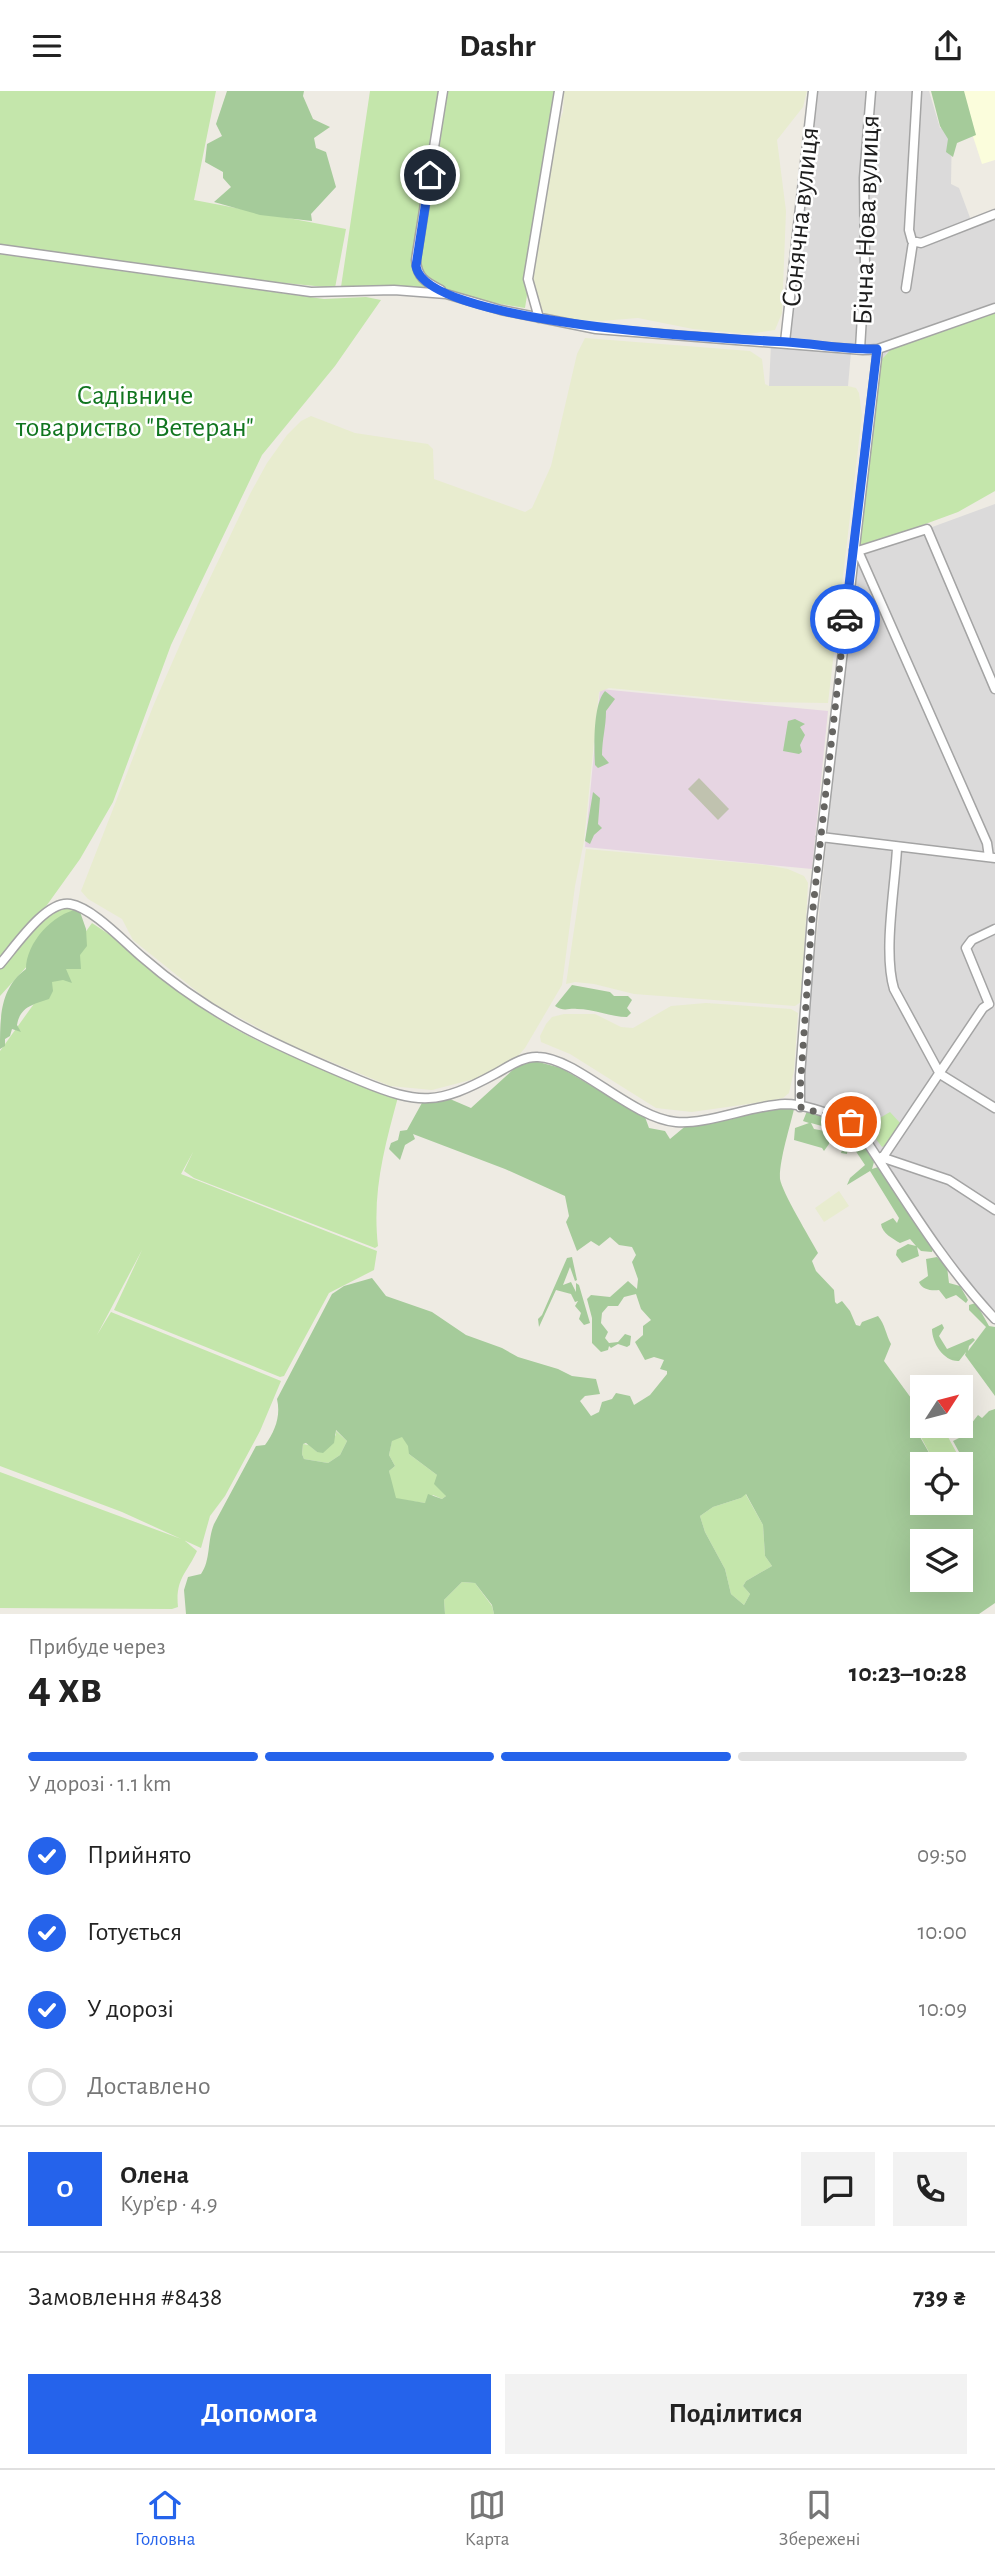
<!DOCTYPE html>
<html lang="uk">
<head>
<meta charset="utf-8">
<style>
	:root { --surface:#fff; --page:#f2f2f2; --text:#222; --muted:#767676; --line:#e0e0e0; --accent:#2563eb }
	body { margin:0; font-family:"Alegreya Sans",sans-serif; background:var(--page); color:var(--text); height:100vh; display:flex; flex-direction:column; font-size:26px; white-space:nowrap }
	* { box-sizing:border-box; margin:0 }
	p { font-size:23px; color:var(--muted) }
	.icon { flex:none; width:38px; height:38px; fill:none; stroke:currentColor; stroke-width:2; stroke-linecap:round; stroke-linejoin:round }
	.map { position:relative; height:1523px; overflow:hidden }
	.sheet { display:flex; flex-direction:column; background:var(--surface); flex:1 }
	.sheet>* { flex:none }
	.needle { width:46px; rotate:54deg }
	.fabs { position:absolute; left:910px; top:1284px; display:grid; gap:14px }
	.fabs a { display:grid; place-items:center; width:63px; height:63px; border-radius:0px; background:var(--surface); box-shadow:0 7px 28px #0002; font-size:35px }
	.pin { position:absolute; display:grid; place-items:center; width:60px; height:60px; color:#fff; margin:-30px; border:4px solid #fff; border-radius:50%; box-shadow:0 2px 7px #0007 }
	.courier { position:absolute; display:grid; place-items:center; width:70px; height:70px; margin:-35px; border:5px solid #2563eb; border-radius:50%; background:#fff; color:#222; box-shadow:0 2px 9px #0007 }
	.head em { font-style:normal; font-weight:700 }
	.head div { display:flex; flex-direction:column-reverse }
	.head { display:flex; align-items:center; justify-content:space-between; height:119px; padding:0 28px }
	h1 { font-size:46px; font-weight:700; line-height:52px }
	.bar { display:grid; grid-template-columns:repeat(4,1fr); gap:10px 7px; align-content:center; height:84px; padding:0 28px }
	.bar i { height:9px; border-radius:5px; background:var(--line) }
	.bar .on { background:var(--accent) }
	.bar p { grid-column:span 4 }
	.line { display:flex; align-items:center; gap:18px; padding:0 28px; border-top:2px solid var(--line) }
	.line div { flex:1 }
	.round { display:grid; place-items:center; flex:none; width:74px; height:74px; border-radius:0px; background:var(--page) }
	ol { padding:0 28px; list-style:none }
	li { display:flex; align-items:center; gap:21px; height:77px }
	li p { margin-inline-start:auto }
	li .icon { padding:7px; border-radius:50%; background:var(--accent); color:#fff; stroke-width:4 }
	li:last-child { color:var(--muted) }
	li i { width:38px; height:38px; border:4px solid var(--line); border-radius:50% }
	.button { display:flex; gap:14px; margin-top:auto; padding:14px 28px }
	.button a { flex:1; height:80px; border-radius:0px; background:var(--accent); color:#fff; font-size:28px; font-weight:700; line-height:80px; text-align:center }
	.button a+a { background:var(--page); color:var(--text) }
	header { display:flex; justify-content:space-between; align-items:center; height:91px; padding:0 28px; background:var(--surface); font-size:32px; font-weight:700 }
	.tabs { display:flex; justify-content:space-around; align-items:center; height:98px; border-top:2px solid var(--line); background:var(--surface); font-size:19px; color:var(--muted) }
	.tabs a { display:grid; justify-items:center; gap:4px }
	.tabs .on { color:var(--accent) }
	.map>svg:first-child { display:block }
</style>
</head>
<body>
<header><svg class="icon" aria-label="menu" viewBox="0 0 24 24"><path d="M4 6h16M4 12h16M4 18h16"/></svg>Dashr<svg class="icon" aria-label="share" viewBox="0 0 24 24"><path d="M12 15V3M7 8l5-5 5 5M5 13v7h14v-7"/></svg></header>
<div class="map">
<svg width="995" height="1523" viewBox="0 0 995 1523">
	<rect width="100%" height="100%" fill="#eeebe3"/>
	<path fill="#dbdada" d="M 818,0 L 929,0 L 940,37 L 952,38 L 951,93 L 959,97 L 972,132 L 995,123 L 995,220 L 887,262 L 882,268 L 851,261 L 848,295 L 769,295 L 771,253 L 789,248 Z
		M 995,413 L 995,1220 L 941,1161 L 865,1039 L 850,1027 L 804,1011 L 808,928 L 855,475 L 867,473 L 864,461 Z"/>
	<path fill="#e6d5e2" d="M 600,598 L 828,620 L 812,778 L 585,756 Z"/>
	<path fill="#fbfddc" d="M 958,0 L 995,0 L 995,69 L 982,73 Z"/>
	<path fill="#c0c2af" d="M 699,687 L 729,718 L 718,729 L 688,698 Z"/>
	<path fill="#e8eccf" d="M 564,0 L 807,0 L 803,16 L 777,49 L 786,120 L 782,222 L 775,239 L 748,243 L 693,238 L 638,227 L 601,230 L 570,228 L 546,223 L 538,216 L 532,190 L 556,39 L 563,21 Z
		M 585,247 L 750,260 L 762,268 L 765,293 L 769,295 L 848,295 L 856,297 L 859,302 L 862,324 L 828,612 L 755,611 L 609,597 L 599,601 L 584,750 L 575,795 L 562,894 L 525,957 L 518,965 L 482,986 L 432,999 L 390,995 L 290,954 L 209,910 L 133,849 L 122,828 L 88,808 L 81,800 L 154,613 L 200,508 L 250,403 L 267,372 L 287,344 L 301,330 L 311,325 L 355,342 L 428,353 L 433,358 L 434,388 L 525,421 L 532,417 L 551,375 L 577,263 Z
		M 586,758 L 766,774 L 788,778 L 804,785 L 808,792 L 807,811 L 801,911 L 795,915 L 634,903 L 594,893 L 575,891 L 566,893 Z
		M 706,912 L 791,918 L 798,922 L 794,980 L 789,1002 L 783,1007 L 769,1010 L 692,1021 L 656,1017 L 570,963 L 541,951 L 540,945 L 546,933 L 552,926 L 564,923 L 595,923 L 621,936 L 633,937 L 671,915 Z
		M 839,1100 L 849,1115 L 824,1131 L 815,1117 Z"/>
	<path fill="#c4e6ab" d="M 0,0 L 216,0 L 194,109 L 346,138 L 335,197 L 122,176 L 0,157 Z
		M 370,0 L 559,0 L 525,217 L 397,196 L 341,196 Z
		M 0,163 L 324,208 L 366,206 L 381,209 L 335,275 L 262,364 L 171,554 L 113,711 L 80,768 L 47,814 L 0,867 Z
		M 995,220 L 995,400 L 958,421 L 860,457 L 858,453 L 878,280 L 882,268 L 893,256 Z
		M 63,815 L 79,818 L 0,905 L 0,876 L 50,820 Z
		M 92,832 C 135,859 170,897 212,924 C 268,960 334,982 398,1006 C 384,1058 372,1102 378,1155 L 375,1157 L 194,1087 L 184,1080 L 193,1061 L 181,1083 L 377,1160 L 374,1179 L 329,1202 L 284,1285 L 280,1286 L 114,1219 L 142,1159 L 97,1244 L 111,1221 L 281,1290 L 260,1340 L 225,1405 L 210,1425 L 201,1457 L 122,1421 L 0,1375 L 0,960 Z
		M 890,1021 L 901,1033 L 887,1054 L 882,1056 L 866,1035 Z
		M 922,1333 L 942,1335 L 960,1368 L 951,1374 L 936,1374 L 916,1337 Z
		M 335,1339 L 347,1350 L 340,1364 L 328,1372 L 304,1368 L 302,1363 L 303,1353 L 309,1354 L 317,1361 L 336,1344 Z
		M 402,1345 L 409,1355 L 409,1363 L 437,1384 L 446,1405 L 442,1408 L 433,1404 L 425,1412 L 396,1408 L 393,1404 L 389,1380 L 395,1375 L 389,1364 L 392,1349 Z
		M 0,1381 L 184,1449 L 197,1460 C 187,1482 175,1488 178,1516 L 172,1518 L 0,1517 Z
		M 745,1402 L 763,1434 L 765,1465 L 772,1475 L 746,1490 L 743,1495 L 750,1503 L 744,1514 L 731,1503 L 725,1478 L 705,1441 L 700,1425 L 713,1416 L 741,1407 Z
		M 462,1491 L 475,1492 L 492,1515 L 494,1523 L 445,1523 L 444,1509 Z"/>
	<path fill="#a5cb9a" fill-rule="evenodd" d="M 227,0 L 304,0 L 303,5 L 313,28 L 330,36 L 314,47 L 316,57 L 326,61 L 336,96 L 311,123 L 312,130 L 260,124 L 214,111 L 231,96 L 223,87 L 223,81 L 205,71 L 207,53 L 222,45 L 216,33 Z
		M 931,0 L 964,0 L 976,44 L 957,52 L 953,66 L 946,61 L 948,48 L 940,35 Z
		M 605,600 L 615,608 L 606,620 C 606,636 602,648 602,664 L 609,672 L 598,677 L 595,674 C 594,656 593,613 605,600 Z
		M 795,628 L 805,633 L 800,636 L 805,644 L 800,654 L 802,661 L 799,663 L 783,660 L 788,630 Z
		M 593,701 L 600,707 L 598,733 L 602,737 L 594,744 L 590,753 L 585,750 Z
		M 79,818 L 86,838 L 87,855 L 80,864 L 81,878 L 66,878 L 72,892 L 63,889 L 52,891 L 53,900 L 49,908 C 35,913 20,915 17,934 L 21,941 L 12,938 L 10,945 L 5,948 L 5,955 L 0,958 C 0,926 0,897 26,878 C 26,852 53,822 79,818 Z
		M 572,894 L 610,901 L 614,905 L 628,905 L 632,909 L 627,917 L 631,922 L 627,926 C 611,926 594,918 577,918 C 568,917 564,921 555,915 Z
		M 531,969 L 561,977 L 635,1020 L 645,1026 L 649,1037 L 665,1040 L 670,1048 L 688,1033 L 785,1016 L 794,1018 C 790,1036 779,1070 780,1088 C 782,1101 810,1147 818,1162 L 812,1170 L 816,1180 L 834,1199 L 835,1211 L 837,1213 L 842,1210 L 850,1220 L 856,1234 L 860,1235 L 862,1231 L 878,1225 C 885,1233 886,1244 891,1253 L 884,1270 L 919,1318 L 916,1339 L 936,1374 L 922,1374 L 922,1412 L 961,1412 L 961,1374 L 959,1374 L 964,1370 L 953,1350 L 961,1346 L 978,1324 L 982,1327 L 989,1320 L 995,1318 L 995,1512 L 979,1523 L 494,1523 L 492,1514 L 475,1492 L 462,1491 L 444,1509 L 445,1523 L 186,1523 L 184,1499 L 188,1486 L 201,1483 C 211,1469 207,1450 214,1433 L 256,1355 L 265,1354 C 275,1340 281,1325 277,1308 L 332,1203 L 344,1195 L 372,1187 L 386,1205 L 432,1221 L 466,1244 L 502,1257 L 518,1266 L 558,1278 L 572,1285 L 596,1288 L 600,1303 L 585,1305 L 580,1310 L 591,1325 L 599,1321 L 602,1311 L 612,1308 L 616,1302 L 630,1305 L 634,1314 L 650,1304 L 667,1283 L 667,1280 L 660,1278 L 664,1269 L 654,1266 L 645,1269 L 635,1251 L 643,1244 L 643,1235 L 651,1229 L 641,1218 L 636,1203 L 624,1206 L 618,1215 L 608,1215 L 602,1222 L 601,1232 L 608,1241 L 605,1247 L 609,1252 L 618,1251 L 625,1243 L 631,1245 L 630,1254 L 627,1256 L 618,1253 L 611,1257 L 609,1255 L 608,1259 L 601,1261 L 592,1252 L 592,1227 L 587,1208 L 591,1204 L 610,1206 L 628,1190 L 637,1198 L 638,1188 L 632,1171 L 636,1164 L 632,1156 L 619,1154 L 610,1146 L 599,1155 L 591,1150 L 577,1160 L 566,1131 L 569,1125 L 565,1105 L 505,1078 L 413,1043 L 415,1048 L 405,1054 L 400,1069 L 389,1058 L 391,1052 L 398,1049 L 400,1040 L 407,1039 L 423,1010 L 450,1008 L 471,1017 L 517,975 ZM 336,1339 L 347,1350 L 340,1364 L 328,1372 L 304,1368 L 302,1363 L 303,1353 L 306,1352 L 317,1361 L 323,1362 L 334,1352 ZM 402,1346 L 408,1355 L 409,1363 L 437,1384 L 434,1393 L 446,1405 L 442,1408 L 428,1403 L 425,1412 L 396,1407 L 389,1380 L 395,1375 L 389,1364 L 392,1350 ZM 746,1403 L 763,1434 L 765,1465 L 772,1475 L 746,1490 L 743,1495 L 750,1503 L 744,1514 L 731,1503 L 725,1478 L 705,1441 L 700,1425 L 713,1416 L 741,1407 ZM 922,1451 L 961,1451 L 961,1489 L 922,1489 Z
		M 807,1020 L 851,1033 L 849,1042 L 858,1044 L 874,1071 L 872,1078 L 881,1075 L 887,1084 L 933,1158 L 932,1161 L 921,1160 L 917,1156 L 919,1165 L 902,1172 L 896,1164 L 897,1159 L 908,1153 L 916,1155 L 910,1148 L 900,1152 C 893,1148 882,1142 881,1133 L 893,1127 L 897,1132 L 899,1127 L 870,1080 L 847,1094 L 850,1087 L 865,1074 L 851,1053 L 848,1055 L 847,1063 L 841,1062 L 847,1042 L 811,1032 L 814,1038 L 830,1041 L 829,1053 L 824,1060 L 822,1057 L 794,1049 L 795,1037 L 809,1032 L 803,1030 Z
		M 572,1166 L 577,1189 L 575,1190 L 570,1176 L 563,1194 L 571,1191 L 576,1201 L 576,1192 L 579,1194 L 590,1232 L 584,1234 L 579,1228 L 581,1222 L 575,1215 L 578,1210 L 575,1211 L 571,1203 L 556,1199 L 539,1236 L 538,1228 L 542,1224 L 567,1167 Z
		M 937,1166 L 947,1176 L 949,1192 L 960,1195 L 968,1209 L 966,1212 L 956,1204 L 946,1208 L 939,1199 C 932,1200 922,1199 919,1191 L 928,1185 L 926,1168 Z
		M 976,1212 L 989,1235 L 995,1236 L 995,1305 L 965,1264 L 966,1261 L 959,1270 C 944,1271 932,1252 932,1238 L 942,1233 L 944,1237 L 939,1245 L 947,1258 L 973,1247 L 975,1249 L 969,1255 L 968,1260 L 986,1236 L 969,1219 L 969,1214 Z"/>
	<g fill="none" stroke-linecap="round" stroke-linejoin="round">
		<defs>
			<path id="minor" d="M 917,0 L 909,139 L 912,150 L 921,152 L 995,123
				M 0,158 L 311,201 L 394,199 L 446,203 L 501,219 L 596,238 L 863,259 L 878,258 L 995,217
				M 906,197 L 913,151
				M 441,199 C 426,191 417,187 416,169 L 443,0
				M 539,227 L 528,188 L 559,0
				M 785,251 L 813,0
				M 860,258 L 865,175 L 864,87 L 871,0
				M 854,459 L 858,460 L 987,752 L 989,766
				M 858,460 L 927,438 L 995,598
				M 821,746 L 995,767
				M 897,757 C 895,797 883,861 894,898 L 940,983 L 995,1017
				M 0,873 C 15,856 46,809 70,813 C 93,817 123,850 142,866 C 211,926 277,955 361,990 C 419,1014 438,1014 495,983 C 508,976 523,965 538,966 C 577,967 631,1027 676,1031 C 706,1034 753,1014 785,1013 C 806,1013 832,1024 851,1031 L 859,1039 C 904,1106 940,1169 995,1228
				M 989,913 L 966,857 L 972,849 L 995,838
				M 800,1016 L 800,985 L 812,826 L 878,258
				M 881,1066 L 949,1089 L 995,1119
				M 883,1066 L 983,917 L 989,913"/>
		</defs>
		<use href="#minor" stroke="#a4a4a4" stroke-width="11"/>
		<use href="#minor" stroke="#fff" stroke-width="8"/>
	</g>
	<g fill="none" stroke-linecap="round" stroke-linejoin="round">
		<path stroke="#666562" stroke-width="7" stroke-dasharray="0 12.6" d="M 845,528 L 812,826 L 800,1000 L 800,1016 L 851,1031"/>
		<path stroke="#2563eb" stroke-width="9" d="M 430,84 L 416,175 C 424,234 733,248 787,251 C 817,253 848,259 877,258 L 845,528"/>
	</g>
	<g text-anchor="middle" stroke-width="5" stroke-linejoin="round" paint-order="stroke">
		<g font-size="28" fill="#1d1d1d" stroke="#fff">
			<text transform="translate(799 126) rotate(-84)" y="10">Сонячна вулиця</text>
			<text transform="translate(865 129) rotate(-88)" y="10">Бічна Нова вулиця</text>
		</g>
		<g font-size="28" fill="#11751f" stroke="#fff">
			<text x="135" y="313">Садівниче<tspan x="135" dy="32">товариство "Ветеран"</tspan></text>
		</g>
	</g>
</svg>
<div class="fabs">
<a><svg class="needle" viewBox="-14 -14 28 28"><path d="M0-13l5 13h-10z" fill="#e53935"/><path d="M0 13l5-13h-10z" fill="#767676"/></svg></a>
<a><svg class="icon" aria-label="locate" viewBox="0 0 24 24"><circle cx="12" cy="12" r="6"/><path d="M12 2v4M12 18v4M2 12h4M18 12h4"/></svg></a>
<a><svg class="icon" aria-label="layers" viewBox="0 0 24 24"><path d="M12 4l9 5-9 5-9-5zM3 14l9 5 9-5"/></svg></a>
</div>
<div class="pin" style="left:851px;top:1031px;background:#ea580c"><svg class="icon" aria-label="bag" viewBox="0 0 24 24"><path d="M5 8h14l-1 12H6zM9 8a3 3 0 0 1 6 0"/></svg></div>
<div class="pin" style="left:430px;top:84px;background:#1f2937"><svg class="icon" aria-label="home" viewBox="0 0 24 24"><path d="M3 11l9-7 9 7M6 9v11h12V9"/></svg></div>
<div class="courier" style="left:845px;top:528px"><svg class="icon" aria-label="car" viewBox="0 0 24 24"><path d="M5 17H2v-5l4-1 3-4h7l3 4 3 1v5h-3M9 17h6M6 11h13"/><circle cx="7" cy="17" r="2"/><circle cx="17" cy="17" r="2"/></svg></div>
</div>
<section class="sheet">
<div class="head"><div><h1>4 хв</h1><p>Прибуде через</p></div><em>10:23–10:28</em></div>
<div class="bar"><i class="on"></i><i class="on"></i><i class="on"></i><i></i><p>У дорозі · 1.1 km</p></div>
<ol>
<li><svg class="icon" aria-label="check" viewBox="0 0 24 24"><path d="M5 12l5 5 9-10"/></svg>Прийнято<p>09:50</p></li>
<li><svg class="icon" aria-label="check" viewBox="0 0 24 24"><path d="M5 12l5 5 9-10"/></svg>Готується<p>10:00</p></li>
<li><svg class="icon" aria-label="check" viewBox="0 0 24 24"><path d="M5 12l5 5 9-10"/></svg>У дорозі<p>10:09</p></li>
<li><i></i>Доставлено</li>
</ol>
<div class="line" style="height:126px"><b class="round" style="background:var(--accent);color:#fff">О</b><div><b>Олена</b><p>Кур’єр · 4.9</p></div><a class="round"><svg class="icon" aria-label="chat" viewBox="0 0 24 24"><path d="M4 5h16v11H9l-5 4z"/></svg></a><a class="round"><svg class="icon" aria-label="phone" viewBox="0 0 24 24"><path d="M5 4h4l2 5-3 2q2 4 5 5l2-3 5 2v4C11 20 4 13 5 4z"/></svg></a></div>
<div class="line" style="height:91px"><div>Замовлення #8438</div><b>739 ₴</b></div>
<div class="button"><a>Допомога</a><a>Поділитися</a></div>
</section>
<nav class="tabs">
<a class="on"><svg class="icon" aria-label="home" viewBox="0 0 24 24"><path d="M3 11l9-7 9 7M6 9v11h12V9"/></svg>Головна</a>
<a><svg class="icon" aria-label="map" viewBox="0 0 24 24"><path d="M3 6l6-2 6 2 6-2v14l-6 2-6-2-6 2zM9 4v14M15 6v14"/></svg>Карта</a>
<a><svg class="icon" aria-label="saved" viewBox="0 0 24 24"><path d="M7 4h10v16l-5-4-5 4z"/></svg>Збережені</a>
</nav>
</body>
</html>
